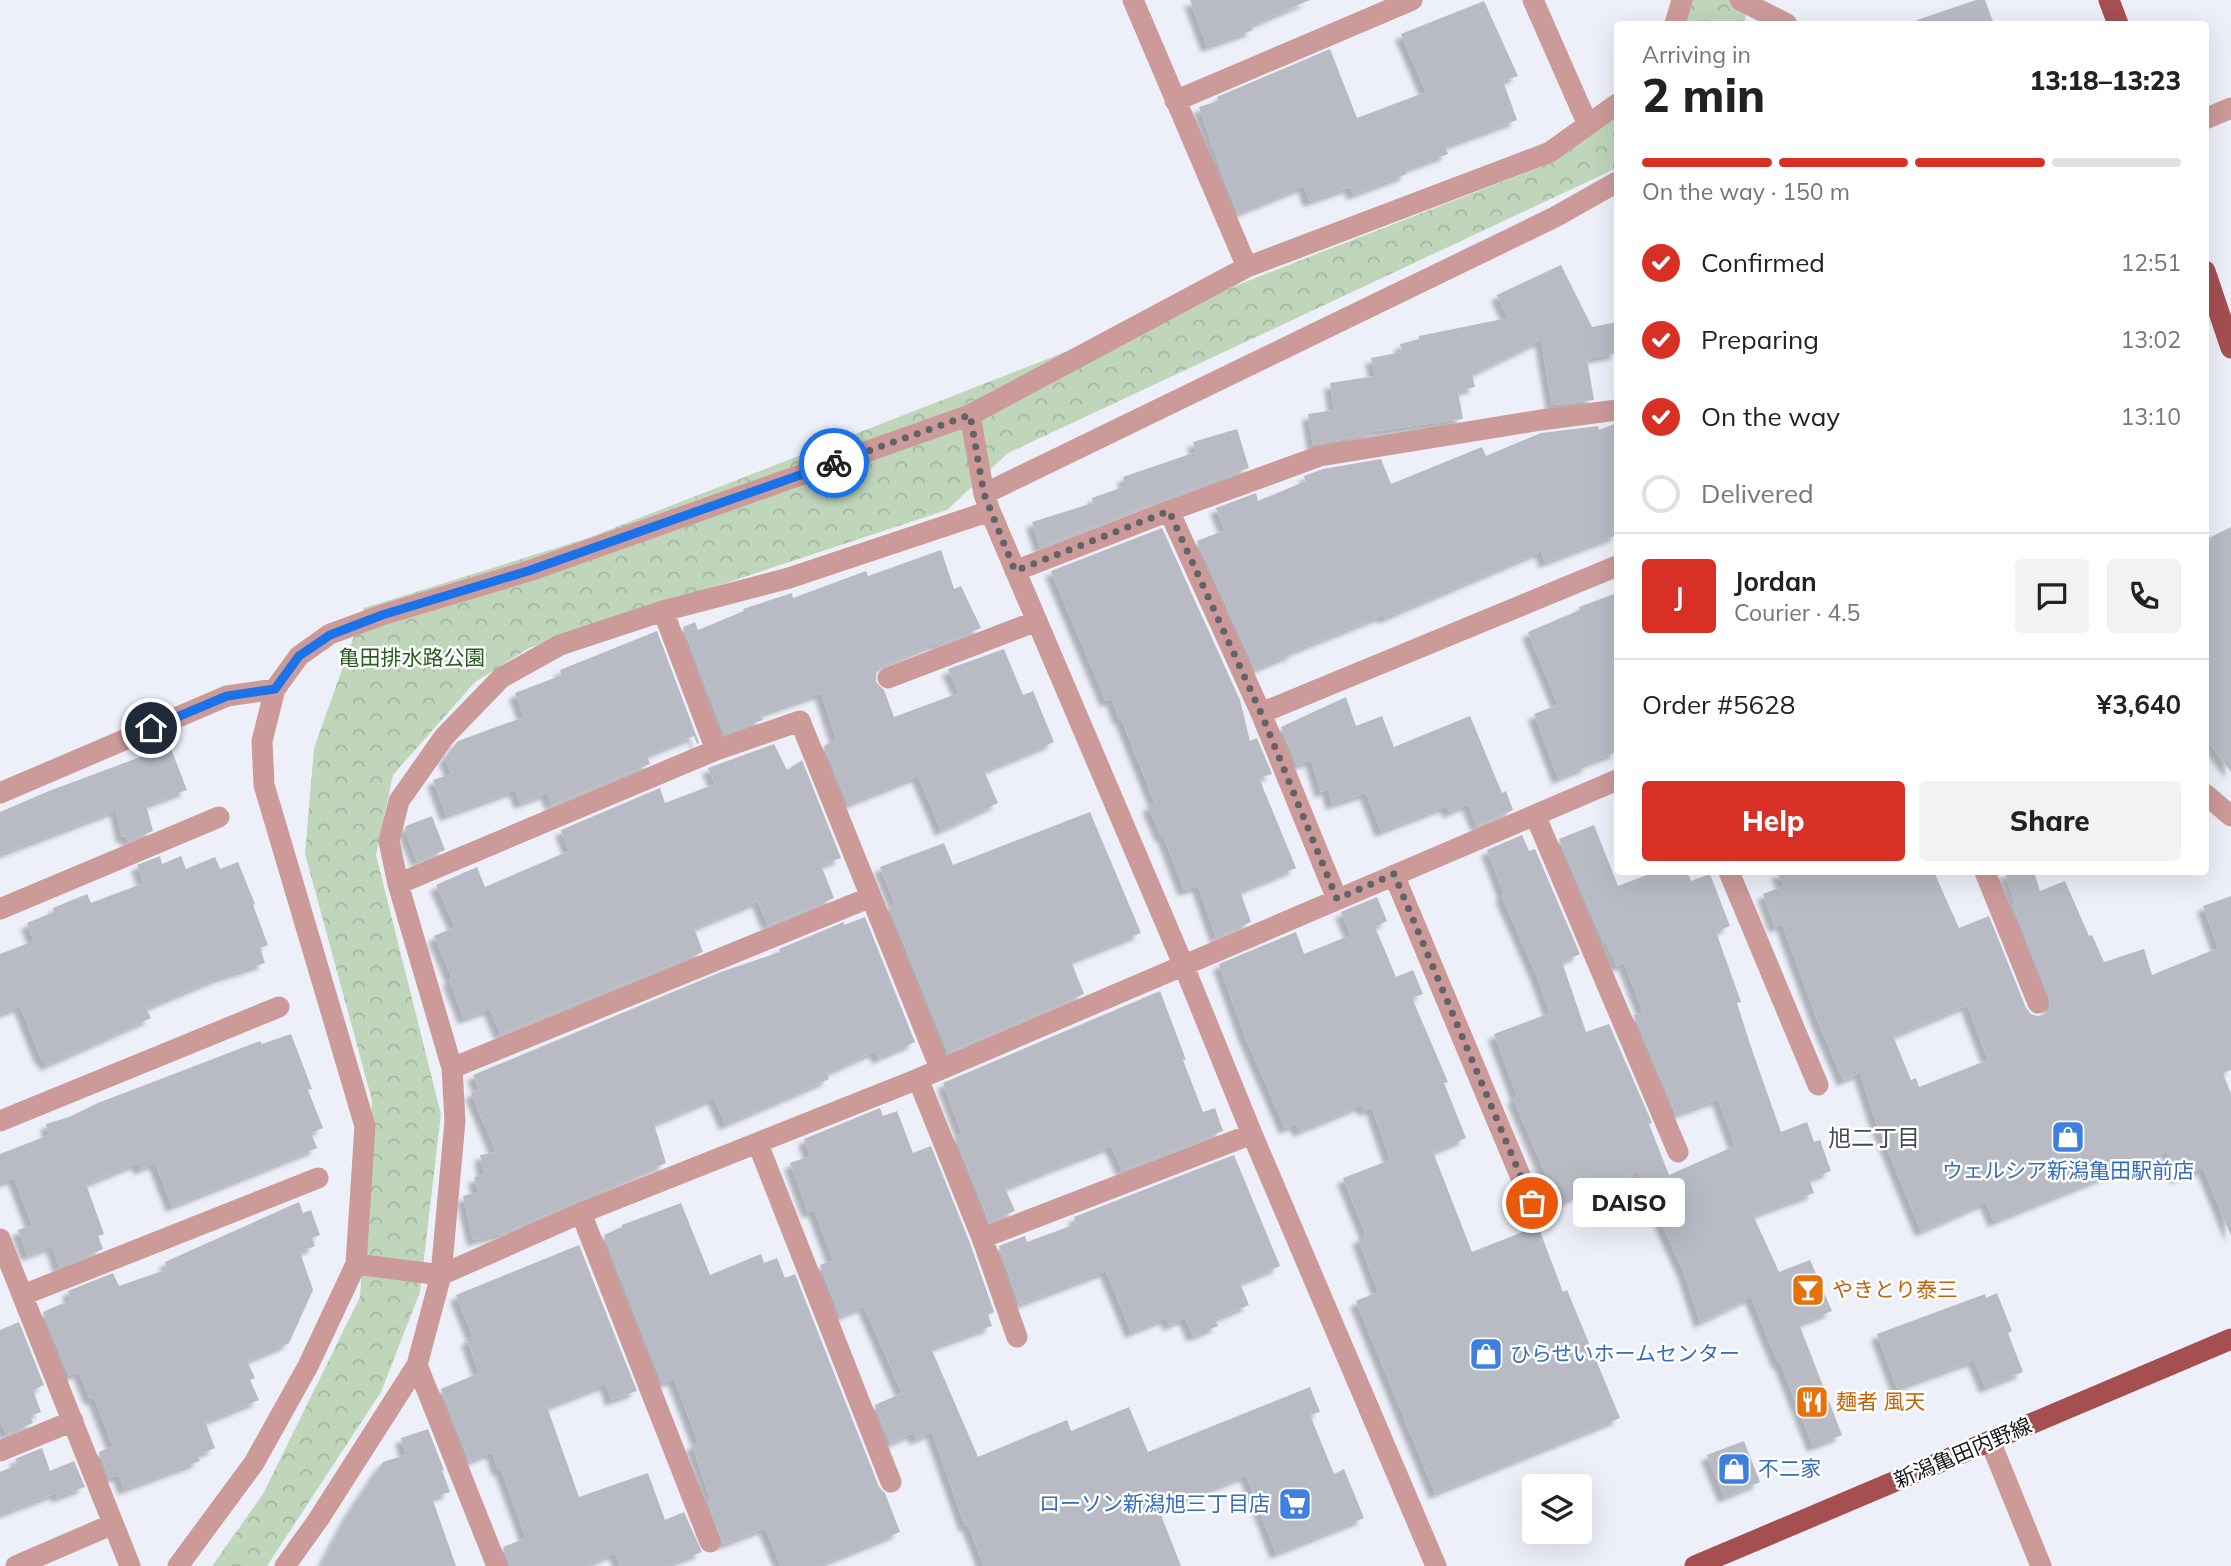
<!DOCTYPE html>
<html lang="en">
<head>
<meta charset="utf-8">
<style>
	:root { --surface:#fff; --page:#f2f2f2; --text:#222; --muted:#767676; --line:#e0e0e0; --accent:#d93025 }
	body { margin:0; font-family:Mulish,"Noto Sans JP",sans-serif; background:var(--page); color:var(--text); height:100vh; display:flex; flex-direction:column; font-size:26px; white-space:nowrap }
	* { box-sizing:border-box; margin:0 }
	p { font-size:23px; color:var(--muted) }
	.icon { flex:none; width:38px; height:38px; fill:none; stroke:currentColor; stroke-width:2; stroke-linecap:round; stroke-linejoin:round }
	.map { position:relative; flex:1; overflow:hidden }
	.details { position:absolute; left:1614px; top:21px; width:595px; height:854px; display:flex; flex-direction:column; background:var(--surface); border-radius:7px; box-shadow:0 7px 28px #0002 }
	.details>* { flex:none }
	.buttons { position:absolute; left:1522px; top:1474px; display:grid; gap:14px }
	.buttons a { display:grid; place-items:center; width:70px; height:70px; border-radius:7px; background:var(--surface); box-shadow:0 7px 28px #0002; font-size:35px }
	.pin { position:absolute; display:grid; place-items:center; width:60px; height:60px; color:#fff; margin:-30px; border:4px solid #fff; border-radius:50%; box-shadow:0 2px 7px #0007 }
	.courier { position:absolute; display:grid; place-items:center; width:70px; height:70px; margin:-35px; border:5px solid #1a73e8; border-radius:50%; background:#fff; color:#222; box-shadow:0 2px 9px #0007 }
	.bubble { position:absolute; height:49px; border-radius:7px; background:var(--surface); box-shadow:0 7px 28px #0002; font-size:23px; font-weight:800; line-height:49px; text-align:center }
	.head em { font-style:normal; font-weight:800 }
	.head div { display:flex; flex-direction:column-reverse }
	.head { display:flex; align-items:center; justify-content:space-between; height:119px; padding:0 28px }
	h1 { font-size:46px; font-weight:800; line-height:52px }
	.bar { display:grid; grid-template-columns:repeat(4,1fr); gap:10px 7px; align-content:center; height:84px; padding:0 28px }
	.bar i { height:9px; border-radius:5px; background:var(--line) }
	.bar .selected { background:var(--accent) }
	.bar p { grid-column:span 4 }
	.line { display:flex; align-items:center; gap:18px; padding:0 28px; border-top:2px solid var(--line) }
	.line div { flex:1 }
	.round { display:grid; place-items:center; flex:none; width:74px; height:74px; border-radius:7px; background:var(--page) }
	ol { padding:0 28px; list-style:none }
	li { display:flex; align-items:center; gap:21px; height:77px }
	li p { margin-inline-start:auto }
	li .icon { padding:7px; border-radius:50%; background:var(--accent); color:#fff; stroke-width:4 }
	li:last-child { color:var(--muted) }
	li i { width:38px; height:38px; border:4px solid var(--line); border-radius:50% }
	.action { display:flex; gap:14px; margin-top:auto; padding:14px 28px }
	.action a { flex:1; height:80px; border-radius:7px; background:var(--accent); color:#fff; font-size:28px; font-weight:800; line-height:80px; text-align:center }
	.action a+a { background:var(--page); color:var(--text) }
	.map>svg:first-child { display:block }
</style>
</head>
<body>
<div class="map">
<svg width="2231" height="1566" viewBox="0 0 2231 1566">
	<defs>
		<pattern id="forest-crowns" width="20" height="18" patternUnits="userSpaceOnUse" patternTransform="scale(1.75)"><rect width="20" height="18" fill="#bfd6bb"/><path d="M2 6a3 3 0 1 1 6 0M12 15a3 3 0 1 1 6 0" fill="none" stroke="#a3b7a0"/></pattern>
		<filter id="shadow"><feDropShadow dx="-6" dy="6" stdDeviation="2" flood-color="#0004"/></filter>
	</defs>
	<rect width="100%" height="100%" fill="#edf0f9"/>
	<path fill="url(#forest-crowns)" d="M 1691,0 L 1746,0 L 1745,24 L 1685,24 Z
		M 1617,115 L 1617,168 L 1008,453 L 947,510 L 529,648 L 475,682 L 393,775 L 376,855 L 441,1114 L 420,1292 L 381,1392 L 267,1566 L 212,1566 L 263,1494 L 360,1297 L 372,1100 L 305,854 L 314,748 L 364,608 L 588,538 L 1545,165 Z"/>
	<path fill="#b8bbc4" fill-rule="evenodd" filter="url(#shadow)" d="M 1190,0 L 1310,0 L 1251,25 L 1253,30 L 1207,46 Z
		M 1976,0 L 1985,0 L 1994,24 L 1917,24 L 1917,20 Z
		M 1484,1 L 1518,76 L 1503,81 L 1517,120 L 1445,146 L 1448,154 L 1405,169 L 1407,174 L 1353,194 L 1350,187 L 1309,201 L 1304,186 L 1238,213 L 1223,176 L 1199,107 L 1218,101 L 1217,97 L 1330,49 L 1357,118 L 1426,92 L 1401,34 Z
		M 1561,265 L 1592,327 L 1617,322 L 1617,353 L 1587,359 L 1594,400 L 1552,405 L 1541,340 L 1472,374 L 1475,387 L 1458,391 L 1463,419 L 1370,432 L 1371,434 L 1313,445 L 1308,414 L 1334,410 L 1330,383 L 1375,376 L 1371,358 L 1402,352 L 1400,344 L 1419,339 L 1419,336 L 1508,318 L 1497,295 Z
		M 1617,423 L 1617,535 L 1545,562 L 1541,551 L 1384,618 L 1383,615 L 1293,651 L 1294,653 L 1255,669 L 1197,541 L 1225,530 L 1216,508 L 1256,493 L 1258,501 L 1306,481 L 1304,476 L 1323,469 L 1381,459 L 1391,484 L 1482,447 L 1486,456 L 1541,433 L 1598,426 L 1599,430 Z
		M 1237,429 L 1249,468 L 1152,503 L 1040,547 L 1032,522 L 1093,503 L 1092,498 L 1126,486 L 1123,477 L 1196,452 L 1193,442 Z
		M 2231,527 L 2231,772 L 2205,738 L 2205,540 Z
		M 1162,528 L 1240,700 L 1250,741 L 1257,738 L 1272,774 L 1259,778 L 1296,868 L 1240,891 L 1251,922 L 1216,937 L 1198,886 L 1184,890 L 1163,835 L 1161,836 L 1148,806 L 1155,803 L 1121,718 L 1119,719 L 1112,699 L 1106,701 L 1051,571 Z
		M 941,550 L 954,589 L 961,586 L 981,628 L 938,645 L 937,643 L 876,669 L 876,682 L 884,690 L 894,717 L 959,693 L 948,669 L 1004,649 L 1023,695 L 1033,691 L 1054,742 L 984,771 L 998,803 L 941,830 L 918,776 L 848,804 L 824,746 L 836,739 L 821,693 L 760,714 L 763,720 L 724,733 L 683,627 L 695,622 L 698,630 L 744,611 L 743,609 L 792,593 L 793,598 L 866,571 L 868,576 Z
		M 1617,593 L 1617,752 L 1587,763 L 1588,766 L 1558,778 L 1534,714 L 1558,705 L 1528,632 L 1580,610 L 1579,607 Z
		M 657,631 L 699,743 L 697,744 L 694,736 L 647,755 L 650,764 L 551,805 L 547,793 L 520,803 L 515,790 L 446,815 L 433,780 L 451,774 L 445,758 L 458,741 L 524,717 L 515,693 L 562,675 L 560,670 Z
		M 1346,697 L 1356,726 L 1382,716 L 1394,747 L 1470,716 L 1502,793 L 1506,791 L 1513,810 L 1477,826 L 1468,804 L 1449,812 L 1446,806 L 1381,831 L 1366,793 L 1332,804 L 1328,789 L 1321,792 L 1311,760 L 1297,765 L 1281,727 Z
		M 774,744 L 787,770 L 802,760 L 841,858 L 821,865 L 834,898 L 768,925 L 758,901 L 694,928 L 703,952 L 500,1034 L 490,1009 L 464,1018 L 449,980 L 452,978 L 434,936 L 455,927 L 436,885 L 477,867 L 485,887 L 569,851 L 561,830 L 660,788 L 665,803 L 715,784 L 708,768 Z
		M 170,746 L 187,790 L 146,805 L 153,831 L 128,841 L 126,836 L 122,837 L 116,810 L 0,854 L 0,812 L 49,791 Z
		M 1090,812 L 1141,933 L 1071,961 L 1084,994 L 948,1052 L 889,907 L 895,904 L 880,867 L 944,843 L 953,865 Z
		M 432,816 L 445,850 L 417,861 L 405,830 L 406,826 Z
		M 1594,825 L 1618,886 L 1655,872 L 1687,872 L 1691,881 L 1710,874 L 1730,926 L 1716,932 L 1741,1002 L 1737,1003 L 1751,1047 L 1781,1132 L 1807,1122 L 1814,1142 L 1820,1140 L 1831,1171 L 1809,1179 L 1814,1193 L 1753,1215 L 1779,1272 L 1810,1260 L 1832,1311 L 1799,1324 L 1842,1435 L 1813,1446 L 1780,1362 L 1778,1363 L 1751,1297 L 1700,1322 L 1684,1273 L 1638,1172 L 1558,1203 L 1513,1098 L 1517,1096 L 1494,1034 L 1550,1013 L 1536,974 L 1501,895 L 1504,894 L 1487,850 L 1522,835 L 1529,851 L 1535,849 L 1580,954 L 1562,962 L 1586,1032 L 1609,1024 L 1652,1123 L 1649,1124 L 1669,1175 L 1735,1146 L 1718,1099 L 1676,1114 L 1634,1015 L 1643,1012 L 1624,963 L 1617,966 L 1606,942 L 1604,943 L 1559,839 Z
		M 160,856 L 162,864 L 181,856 L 186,869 L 215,857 L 220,869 L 238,862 L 255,904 L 253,905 L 268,945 L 260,948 L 265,963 L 217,978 L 146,1008 L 151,1018 L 46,1065 L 43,1058 L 41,1059 L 20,1006 L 0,1014 L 0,954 L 34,941 L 27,923 L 54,912 L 53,908 L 87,894 L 91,903 L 144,883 L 137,865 Z
		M 1777,872 L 1934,872 L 1959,928 L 1989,916 L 2026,1008 L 2031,1014 L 2037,1016 L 2044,1015 L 2049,1010 L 2050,999 L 2013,906 L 2015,905 L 2005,872 L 2034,872 L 2040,891 L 2065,881 L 2089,936 L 2092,935 L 2104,962 L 2144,949 L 2152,975 L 2218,948 L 2203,906 L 2231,896 L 2231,1070 L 2223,1073 L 2231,1094 L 2231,1236 L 2203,1168 L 2177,1178 L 2167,1151 L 1994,1221 L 1986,1202 L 1921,1231 L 1874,1117 L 1860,1073 L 1843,1080 L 1817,1019 L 1782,924 L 1775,927 L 1763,894 L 1784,886 ZM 1967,1005 L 1988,1060 L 1919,1087 L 1916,1078 L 1911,1080 L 1893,1036 Z
		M 1377,897 L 1387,921 L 1375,927 L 1396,977 L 1413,970 L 1423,994 L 1412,998 L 1448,1082 L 1444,1083 L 1466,1138 L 1433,1152 L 1472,1252 L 1538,1226 L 1563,1292 L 1567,1290 L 1620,1418 L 1435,1493 L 1356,1301 L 1378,1292 L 1358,1238 L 1366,1235 L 1343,1178 L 1390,1160 L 1372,1108 L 1364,1110 L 1362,1105 L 1299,1131 L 1296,1124 L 1285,1128 L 1244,1034 L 1219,964 L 1296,932 L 1304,954 L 1351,935 L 1341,912 Z
		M 865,917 L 915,1042 L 878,1058 L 875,1051 L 827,1073 L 829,1079 L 725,1124 L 714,1098 L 654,1124 L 666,1163 L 504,1233 L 473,1240 L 463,1196 L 478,1192 L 474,1177 L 484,1175 L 480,1155 L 496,1152 L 471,1093 L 479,1089 L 473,1075 L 721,972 L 780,952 L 779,949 L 844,922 L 844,925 Z
		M 1160,991 L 1186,1060 L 1183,1060 L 1203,1112 L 1215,1108 L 1223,1131 L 1122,1170 L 1111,1146 L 1059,1166 L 1005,1188 L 1015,1211 L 989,1221 L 955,1137 L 962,1134 L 943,1083 Z
		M 291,1034 L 312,1089 L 308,1090 L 323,1128 L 311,1133 L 317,1148 L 172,1206 L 155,1163 L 140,1169 L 137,1163 L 86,1184 L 104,1234 L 98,1236 L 103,1249 L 59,1267 L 52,1246 L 27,1255 L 18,1230 L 32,1225 L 14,1178 L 0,1183 L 0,1154 L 49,1135 L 46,1124 L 69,1117 L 98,1103 L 260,1041 L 262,1044 Z
		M 880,1108 L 883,1116 L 897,1111 L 913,1153 L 931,1146 L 970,1243 L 994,1312 L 988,1315 L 992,1326 L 931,1348 L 978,1457 L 1067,1420 L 1071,1431 L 1129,1407 L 1148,1452 L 1310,1387 L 1320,1412 L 1310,1415 L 1334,1474 L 1344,1469 L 1364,1518 L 1276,1553 L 1246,1475 L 1159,1510 L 1181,1566 L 984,1566 L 968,1525 L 965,1526 L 932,1432 L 916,1439 L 913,1433 L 890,1443 L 875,1405 L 902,1393 L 864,1306 L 840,1316 L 820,1265 L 833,1260 L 814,1210 L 808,1212 L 790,1163 L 810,1156 L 804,1139 Z
		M 1234,1155 L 1280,1266 L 1240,1283 L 1249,1305 L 1215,1319 L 1218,1326 L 1193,1336 L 1185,1318 L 1169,1325 L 1166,1318 L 1131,1332 L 1106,1271 L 1019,1304 L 999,1246 L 1025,1236 L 1027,1242 L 1076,1224 L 1074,1217 Z
		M 299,1202 L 303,1213 L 311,1210 L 320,1235 L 312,1238 L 315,1246 L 300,1252 L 313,1290 L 289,1343 L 247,1361 L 255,1378 L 250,1380 L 259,1400 L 205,1422 L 215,1448 L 197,1455 L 200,1461 L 124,1489 L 119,1475 L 109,1478 L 99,1452 L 113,1446 L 94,1398 L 90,1399 L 79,1372 L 69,1376 L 43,1312 L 71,1300 L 68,1291 L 113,1273 L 119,1286 L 168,1269 L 165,1262 Z
		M 681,1203 L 710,1275 L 761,1254 L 764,1263 L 777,1258 L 785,1278 L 795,1274 L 879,1487 L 885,1493 L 900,1532 L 817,1566 L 781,1566 L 765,1528 L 723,1544 L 708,1502 L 711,1501 L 692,1445 L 698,1442 L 674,1379 L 662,1383 L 604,1235 L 622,1227 L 622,1225 Z
		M 579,1245 L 637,1391 L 611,1400 L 606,1384 L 547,1407 L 579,1497 L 648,1473 L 665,1520 L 684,1512 L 702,1552 L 665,1566 L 620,1566 L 615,1553 L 585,1566 L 510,1566 L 503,1547 L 526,1538 L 501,1469 L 498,1470 L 492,1452 L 469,1461 L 441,1389 L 479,1373 L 467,1339 L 473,1337 L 456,1295 Z
		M 1997,1293 L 2012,1331 L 2008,1333 L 2023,1372 L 1985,1387 L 1974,1360 L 1897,1388 L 1877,1334 L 1985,1294 L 1986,1298 Z
		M 19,1322 L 44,1385 L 33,1390 L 41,1412 L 30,1416 L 33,1423 L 6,1434 L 0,1420 L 0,1330 Z
		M 428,1429 L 444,1470 L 442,1470 L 450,1492 L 432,1498 L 456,1566 L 321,1566 L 349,1513 L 383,1462 L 406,1455 L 401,1438 Z
		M 1744,1441 L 1760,1482 L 1724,1497 L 1707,1455 Z
		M 42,1448 L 50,1471 L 74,1461 L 85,1487 L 57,1497 L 56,1493 L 0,1514 L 0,1472 L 18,1465 L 15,1459 Z"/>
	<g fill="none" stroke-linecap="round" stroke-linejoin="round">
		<path stroke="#cc9a99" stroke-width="21" d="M 1133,0 L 1247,267
			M 1533,0 L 1588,125
			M 1740,0 L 1787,24
			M 1675,24 L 1682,0
			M 1175,101 L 1412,0
			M 2205,119 L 2231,108
			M 970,415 L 984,494 L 990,511 L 1183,964 L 1252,1134 L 1436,1566
			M 984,494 L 1555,217 L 1617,182
			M 1169,511 L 1261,713 L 1337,899
			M 1015,571 L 1169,511 L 1320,456 L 1541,420 L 1617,410
			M 663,611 L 716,750
			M 888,678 L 1037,621
			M 1261,713 L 1617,566
			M 0,793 L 227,696 L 275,689
			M 2205,794 L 2231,816
			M 1535,815 L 1678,1152
			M 1729,872 L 1818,1085
			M 1985,872 L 2038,1003
			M 1394,875 L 1532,1204
			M 398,884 L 716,750 L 800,721 L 940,1068
			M 0,909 L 219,817
			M 452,1068 L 871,897
			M 918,1079 L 982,1238 L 1017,1337
			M 0,1121 L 279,1007
			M 758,1144 L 891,1482
			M 581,1213 L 710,1542
			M 982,1238 L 1252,1134
			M 0,1239 L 130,1566
			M 356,1264 L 441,1275 L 581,1213 L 918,1079 L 1617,780
			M 23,1295 L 318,1178
			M 417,1365 L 497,1566
			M 1990,1441 L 2041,1566
			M 0,1451 L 73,1421
			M 16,1566 L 113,1524
			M 178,1566 L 254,1463 L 308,1366 L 356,1264 L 365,1126 L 264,785 L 262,741 L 275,689 L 299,656 L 330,634 L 382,615 L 529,571 L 970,415 L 1247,267 L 1550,152 L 1617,104
			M 285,1566 L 318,1520 L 417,1365 L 441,1275 L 455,1121 L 452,1068 L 398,884 L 389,841 L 399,801 L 444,737 L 501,678 L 560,645 L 663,611 L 789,578 L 990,511"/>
		<path stroke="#a54f51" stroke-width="21" d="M 2109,0 L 2118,24
			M 2205,271 L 2231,348
			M 1695,1566 L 2231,1339"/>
	</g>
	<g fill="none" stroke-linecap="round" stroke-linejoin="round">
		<path stroke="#616368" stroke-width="7" stroke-dasharray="0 12.6" d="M 834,463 L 970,415 L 984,494 L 1015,571 L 1169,511 L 1261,713 L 1337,899 L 1394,874 L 1532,1203"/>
		<path stroke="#1a73e8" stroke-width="9" d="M 151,728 L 227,696 L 275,689 L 299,656 L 330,635 L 382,615 L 528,571 L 834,463"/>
	</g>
	<defs>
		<symbol id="shop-square" viewBox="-11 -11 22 22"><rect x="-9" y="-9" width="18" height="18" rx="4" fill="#3f7fe0" stroke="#fff"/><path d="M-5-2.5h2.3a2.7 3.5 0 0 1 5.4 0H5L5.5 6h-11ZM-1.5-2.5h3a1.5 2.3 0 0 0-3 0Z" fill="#fff"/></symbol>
		<symbol id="bar-square" viewBox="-11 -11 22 22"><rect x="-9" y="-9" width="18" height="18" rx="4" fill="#e8710a" stroke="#fff"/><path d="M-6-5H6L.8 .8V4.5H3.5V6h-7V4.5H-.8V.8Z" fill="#fff"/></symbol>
		<symbol id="restaurant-square" viewBox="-11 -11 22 22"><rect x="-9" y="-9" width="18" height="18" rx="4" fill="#e8710a" stroke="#fff"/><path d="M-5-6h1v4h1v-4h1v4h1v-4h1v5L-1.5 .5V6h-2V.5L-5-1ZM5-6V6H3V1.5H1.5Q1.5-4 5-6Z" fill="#fff"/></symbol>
		<symbol id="supermarket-square" viewBox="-11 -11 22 22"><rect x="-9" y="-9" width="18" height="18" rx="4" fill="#3f7fe0" stroke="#fff"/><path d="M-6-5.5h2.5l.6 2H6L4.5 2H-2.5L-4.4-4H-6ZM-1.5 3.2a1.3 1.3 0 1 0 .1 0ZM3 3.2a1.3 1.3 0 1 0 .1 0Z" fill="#fff"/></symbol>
	</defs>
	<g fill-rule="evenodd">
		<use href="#shop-square" x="2049" y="1118" width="38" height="38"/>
		<use href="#bar-square" x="1789" y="1271" width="38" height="38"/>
		<use href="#shop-square" x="1467" y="1335" width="38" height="38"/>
		<use href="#restaurant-square" x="1793" y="1383" width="38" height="38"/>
		<use href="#shop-square" x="1715" y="1450" width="38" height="38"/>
		<use href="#supermarket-square" x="1276" y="1485" width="38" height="38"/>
	</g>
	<g text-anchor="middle" stroke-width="5" stroke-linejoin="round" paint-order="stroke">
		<g font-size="21" fill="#2b5d23" stroke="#fff">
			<text x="412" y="665">亀田排水路公園</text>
		</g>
		<g font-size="21" fill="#366cbe" stroke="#fff" text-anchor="start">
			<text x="2068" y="1178" text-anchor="middle">ウェルシア新潟亀田駅前店</text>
			<text x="1510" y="1361">ひらせいホームセンター</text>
			<text x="1758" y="1476">不二家</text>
			<text x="1270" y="1511" text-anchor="end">ローソン新潟旭三丁目店</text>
		</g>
		<g font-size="21" fill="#c56008" stroke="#fff" text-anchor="start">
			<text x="1832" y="1297">やきとり泰三</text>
			<text x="1836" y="1409">麺者 風天</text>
		</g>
		<g font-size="21" fill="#16171a" stroke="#fff">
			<text transform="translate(1963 1453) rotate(-23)" y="7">新潟亀田内野線</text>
		</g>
		<g font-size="23" fill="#464850" stroke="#fff">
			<text x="1874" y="1146">旭二丁目</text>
		</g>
	</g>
</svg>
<div class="buttons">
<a><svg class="icon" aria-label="layers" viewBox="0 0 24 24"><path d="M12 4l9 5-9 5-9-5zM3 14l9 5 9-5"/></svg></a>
</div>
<div class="pin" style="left:1532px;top:1203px;background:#ea580c"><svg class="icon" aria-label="bag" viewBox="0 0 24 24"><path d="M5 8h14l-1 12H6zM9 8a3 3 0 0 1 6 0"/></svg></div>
<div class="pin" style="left:151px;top:728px;background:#1f2937"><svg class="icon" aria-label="home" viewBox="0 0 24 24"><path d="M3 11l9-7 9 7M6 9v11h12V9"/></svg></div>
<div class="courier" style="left:834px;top:463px"><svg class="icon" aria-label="bike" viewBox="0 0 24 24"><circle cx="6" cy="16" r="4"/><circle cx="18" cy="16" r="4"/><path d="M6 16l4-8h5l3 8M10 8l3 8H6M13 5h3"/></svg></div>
<div class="bubble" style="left:1573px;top:1178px;width:112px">DAISO</div>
<section class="details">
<div class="head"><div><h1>2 min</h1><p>Arriving in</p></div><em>13:18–13:23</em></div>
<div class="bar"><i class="selected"></i><i class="selected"></i><i class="selected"></i><i></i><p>On the way · 150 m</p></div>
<ol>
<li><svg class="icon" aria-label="check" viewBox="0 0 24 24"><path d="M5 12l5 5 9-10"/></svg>Confirmed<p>12:51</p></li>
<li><svg class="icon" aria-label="check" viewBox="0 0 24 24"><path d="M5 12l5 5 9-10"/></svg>Preparing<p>13:02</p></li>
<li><svg class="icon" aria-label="check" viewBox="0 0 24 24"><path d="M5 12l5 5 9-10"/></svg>On the way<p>13:10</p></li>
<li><i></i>Delivered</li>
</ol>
<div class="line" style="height:126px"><b class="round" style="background:var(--accent);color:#fff">J</b><div><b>Jordan</b><p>Courier · 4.5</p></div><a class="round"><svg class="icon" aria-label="chat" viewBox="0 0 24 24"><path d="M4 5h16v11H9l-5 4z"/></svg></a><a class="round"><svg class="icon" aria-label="phone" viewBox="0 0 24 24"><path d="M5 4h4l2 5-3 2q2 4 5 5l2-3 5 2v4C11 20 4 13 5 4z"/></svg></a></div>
<div class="line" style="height:91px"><div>Order #5628</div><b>¥3,640</b></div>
<div class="action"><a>Help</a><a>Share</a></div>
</section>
</div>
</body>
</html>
